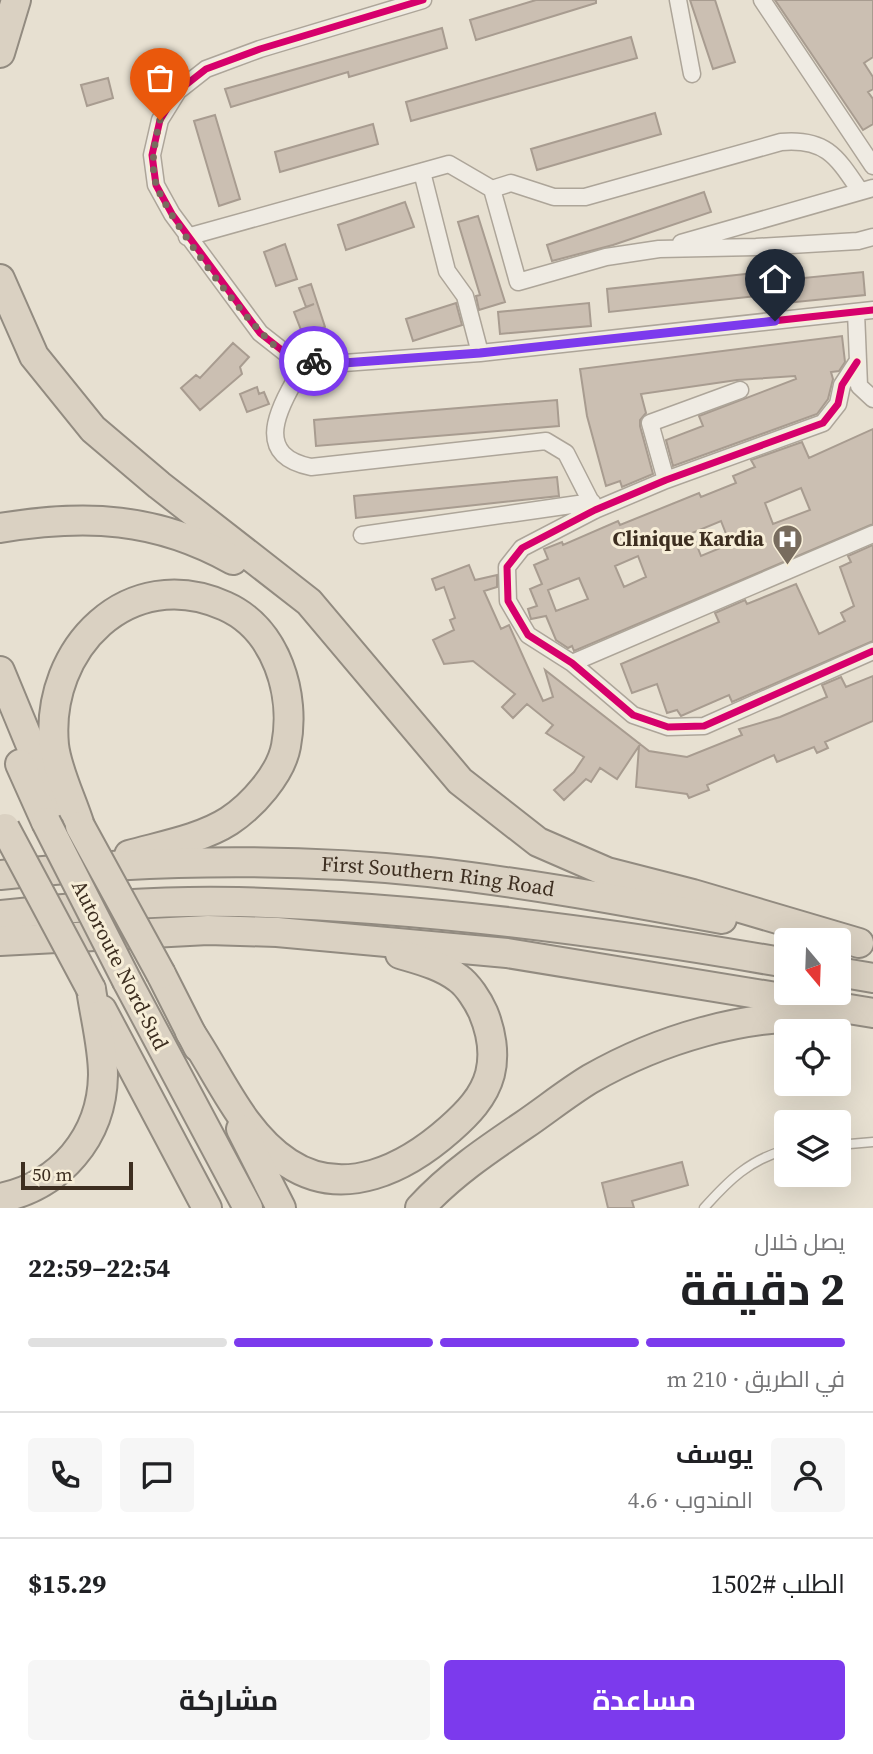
<!DOCTYPE html>
<html lang="ar">
<head>
<meta charset="utf-8">
<style>
	:root { --surface:#fff; --page:#f6f6f6; --text:#202124; --muted:#757577; --line:#e0e0e0; --accent:#7c3aed }
	body { margin:0; font-family:"Source Serif 4",Cairo,serif; background:var(--page); color:var(--text); direction:rtl; height:100vh; display:flex; flex-direction:column; font-size:26px; white-space:nowrap }
	* { box-sizing:border-box; margin:0 }
	p { font-size:23px; color:var(--muted) }
	.icon { flex:none; width:38px; height:38px; fill:none; stroke:currentColor; stroke-width:2; stroke-linecap:round; stroke-linejoin:round }
	.map { position:relative; height:1208px; overflow:hidden; direction:ltr }
	.details { display:flex; flex-direction:column; background:var(--surface); flex:1 }
	.details>* { flex:none }
	.needle { width:46px; rotate:161deg }
	.buttons { position:absolute; left:774px; top:928px; display:grid; gap:14px }
	.buttons a { display:grid; place-items:center; width:77px; height:77px; border-radius:7px; background:var(--surface); box-shadow:0 7px 28px #0002; font-size:35px }
	.scale { position:absolute; left:21px; bottom:18px; width:112px; box-sizing:border-box; padding-left:7px; border:4px solid #3d2e20; border-top:0; font-size:19px; line-height:24px; white-space:nowrap; color:#3d2e20; -webkit-text-stroke:5px #f7eed8; paint-order:stroke }
	.pin { position:absolute; display:grid; place-items:center; width:60px; height:60px; color:#fff; margin:-72px -30px; border-radius:50% 50% 50% 0; rotate:-45deg; box-shadow:0 0 7px #0007 }
	.pin .icon { rotate:45deg }
	.courier { position:absolute; display:grid; place-items:center; width:70px; height:70px; margin:-35px; border:5px solid #7c3aed; border-radius:50%; background:#fff; color:#222; box-shadow:0 2px 9px #0007 }
	.overview em { font-style:normal; font-weight:700 }
	.overview div { display:flex; flex-direction:column-reverse }
	.overview { display:flex; align-items:center; justify-content:space-between; height:119px; padding:0 28px }
	h1 { font-size:46px; font-weight:700; line-height:52px }
	.bar { display:grid; grid-template-columns:repeat(4,1fr); gap:10px 7px; align-content:center; height:84px; padding:0 28px }
	.bar i { height:9px; border-radius:5px; background:var(--line) }
	.bar .selected { background:var(--accent) }
	.bar p { grid-column:span 4 }
	.line { display:flex; align-items:center; gap:18px; padding:0 28px; border-top:2px solid var(--line) }
	.line div { flex:1 }
	.round { display:grid; place-items:center; flex:none; width:74px; height:74px; border-radius:7px; background:var(--page) }
	.primary-button { display:flex; gap:14px; margin-top:auto; padding:14px 28px }
	.primary-button a { flex:1; height:80px; border-radius:7px; background:var(--accent); color:#fff; font-size:28px; font-weight:700; line-height:80px; text-align:center }
	.primary-button a+a { background:var(--page); color:var(--text) }
	.map>svg:first-child { display:block }
</style>
</head>
<body>
<div class="map">
<svg width="873" height="1208" viewBox="0 0 873 1208">
	<rect width="100%" height="100%" fill="#e7e0d1"/>
	<path fill="#cbbfb2" stroke="#a89c90" stroke-width="2" fill-rule="evenodd" d="M 536,0 L 596,0 L 596,3 L 476,40 L 470,20 Z
		M 690,0 L 715,0 L 735,62 L 713,69 Z
		M 775,0 L 873,0 L 873,57 L 864,63 L 873,77 L 873,89 L 868,92 L 873,99 L 873,124 L 863,130 Z
		M 442,28 L 447,48 L 349,77 L 348,72 L 231,107 L 225,89 Z
		M 631,37 L 637,58 L 411,121 L 406,102 Z
		M 108,78 L 113,98 L 87,106 L 81,85 Z
		M 655,113 L 661,134 L 537,170 L 531,149 Z
		M 215,115 L 240,199 L 219,206 L 194,121 Z
		M 373,124 L 378,144 L 280,172 L 275,152 Z
		M 704,192 L 711,212 L 613,245 L 552,261 L 547,245 Z
		M 405,202 L 414,227 L 346,250 L 338,225 Z
		M 478,216 L 505,302 L 479,310 L 476,296 L 480,295 L 458,222 Z
		M 285,244 L 297,279 L 276,286 L 264,252 Z
		M 773,271 L 774,281 L 863,272 L 865,295 L 786,303 L 785,293 L 609,312 L 607,289 Z
		M 311,284 L 325,327 L 303,335 L 294,312 L 314,304 L 306,307 L 299,288 Z
		M 456,303 L 462,325 L 413,341 L 406,319 Z
		M 589,303 L 591,326 L 500,334 L 498,312 Z
		M 842,336 L 845,362 L 839,371 L 831,372 L 833,379 L 828,399 L 817,414 L 673,466 L 666,440 L 703,426 L 699,416 L 796,379 L 795,376 L 737,380 L 641,394 L 646,413 L 640,420 L 640,426 L 653,474 L 622,487 L 620,481 L 606,486 L 587,416 L 580,369 Z
		M 233,343 L 249,357 L 240,367 L 242,374 L 200,410 L 181,388 L 196,375 L 200,378 Z
		M 257,387 L 259,394 L 264,392 L 269,404 L 247,412 L 240,394 Z
		M 557,400 L 559,426 L 316,446 L 314,420 Z
		M 873,429 L 873,524 L 574,651 L 572,646 L 568,648 L 556,640 L 546,616 L 531,619 L 528,609 L 537,606 L 530,589 L 542,584 L 534,565 L 548,559 L 544,549 L 562,542 L 563,545 L 618,521 L 620,525 L 699,493 L 701,497 L 736,483 L 733,476 L 755,467 L 751,460 L 802,442 L 809,458 ZM 801,488 L 810,510 L 773,524 L 765,503 ZM 721,521 L 730,544 L 701,556 L 692,533 ZM 638,556 L 646,577 L 624,587 L 615,566 ZM 579,578 L 588,599 L 556,611 L 548,590 Z
		M 557,477 L 559,496 L 356,518 L 354,496 Z
		M 873,545 L 873,641 L 732,702 L 729,695 L 681,716 L 677,710 L 667,713 L 657,684 L 632,693 L 621,664 L 719,622 L 715,613 L 745,600 L 747,604 L 796,584 L 819,634 L 845,621 L 841,613 L 854,606 L 840,567 L 851,562 L 848,556 Z
		M 469,565 L 475,580 L 497,575 L 497,587 L 484,591 L 501,629 L 509,625 L 543,701 L 553,697 L 545,670 L 649,751 L 687,757 L 742,735 L 739,729 L 780,717 L 827,697 L 822,685 L 841,677 L 846,687 L 873,676 L 873,721 L 825,742 L 828,748 L 817,753 L 814,747 L 777,762 L 774,755 L 707,785 L 709,790 L 689,798 L 687,794 L 636,787 L 639,746 L 617,779 L 600,768 L 591,782 L 586,779 L 564,800 L 554,790 L 574,772 L 584,757 L 546,733 L 553,725 L 527,704 L 513,718 L 502,707 L 515,694 L 473,661 L 444,664 L 433,640 L 454,630 L 450,620 L 455,618 L 444,587 L 436,590 L 432,579 Z
		M 682,1162 L 688,1185 L 632,1201 L 634,1208 L 608,1208 L 602,1183 Z"/>
	<g fill="none" stroke-linecap="round" stroke-linejoin="round">
		<defs>
			<path id="lane" d="M 838,1145 L 873,1142
				M 704,1208 C 728,1181 750,1159 786,1150"/>
			<path id="street" d="M 423,0 L 260,49 L 206,69 L 178,91 L 160,120 L 152,155 L 156,185 L 172,214 L 260,333 L 288,355 L 330,364 L 480,353 L 873,310
				M 678,0 L 692,74
				M 762,0 L 873,166
				M 422,172 L 447,271 L 465,296 L 480,353
				M 492,189 L 511,183 L 554,197 L 585,197 L 781,142 C 826,138 837,157 860,191
				M 187,237 L 449,164 L 492,189 L 518,282 L 606,257 L 659,249 L 756,247 L 858,241 L 873,237
				M 681,243 L 873,188
				M 856,312 L 859,386 L 873,399
				M 857,362 L 842,385 L 838,404 L 823,423 L 666,480 L 595,510 L 522,548 L 507,567 L 508,601 L 528,635 L 572,663 L 633,715 L 668,727 L 704,726 L 873,651
				M 294,382 C 275,415 257,456 311,467 L 546,441 L 566,453 L 595,510
				M 666,480 L 650,423 L 740,390
				M 362,535 L 592,502
				M 572,663 L 873,534"/>
			<g id="highway">
				<path d="M 0,53 L 16,0"/>
				<path d="M 0,279 L 34,356 L 93,429 L 159,485 L 309,602 L 460,781 L 538,842 L 607,872 L 693,894 L 859,943"/>
				<path d="M 0,528 C 86,514 156,517 233,560"/>
				<path d="M 0,671 L 43,775 L 66,806"/>
				<path d="M 20,764 L 46,822"/>
				<path d="M 80,826 C 72,800 57,771 54,745 C 45,648 129,563 225,606 C 277,629 296,695 286,746 C 281,774 252,806 229,821 C 201,839 161,846 129,855"/>
				<path id="s1" d="M 0,875 C 142,860 286,857 429,872 C 527,883 625,901 722,919"/>
				<path d="M 0,915 C 79,907 158,900 238,902 C 422,907 605,931 786,963"/>
				<path d="M 0,941 L 208,930 L 277,932 L 507,953 L 873,1013"/>
				<path d="M 838,972 L 873,978"/>
				<path d="M 161,974 L 198,1047"/>
				<path d="M 127,981 L 248,1208"/>
				<path d="M 102,1010 L 207,1208"/>
				<path d="M 190,1032 C 220,1076 242,1133 288,1163 C 344,1200 406,1168 450,1129 C 467,1114 484,1097 490,1074 C 495,1054 491,1031 483,1012 C 478,1001 468,985 458,978 C 441,965 420,960 400,954"/>
				<path d="M 241,1129 L 281,1208"/>
				<path d="M 0,1198 C 60,1186 102,1137 103,1075 C 103,1047 95,1017 91,989"/>
				<path d="M 420,1208 C 450,1175 487,1150 524,1125 C 546,1110 567,1093 590,1079 C 660,1039 744,1014 824,1017"/>
			</g>
		</defs>
		<use href="#lane" stroke="#ada599" stroke-width="11"/>
		<use href="#street" stroke="#ada599" stroke-width="19"/>
		<use href="#highway" stroke="#928b80" stroke-width="32"/>
		<use href="#lane" stroke="#efebe3" stroke-width="8"/>
		<use href="#street" stroke="#efebe3" stroke-width="16"/>
		<use href="#highway" stroke="#dad1c2" stroke-width="28"/>
		<defs>
			<path id="highway-bridge" d="M 46,822 L 127,981
				M 80,826 L 161,974
				M 5,828 L 91,989"/>
		</defs>
		<use href="#highway-bridge" stroke="#928b80" stroke-width="32" stroke-linecap="butt"/>
		<use href="#highway-bridge" stroke="#dad1c2" stroke-width="28"/>
		<defs>
			<path id="cycleway" d="M 423,0 L 260,49 L 206,69 L 178,91 L 160,120 L 152,155 L 156,185 L 172,214 L 260,333 L 288,355 L 330,364 L 480,353 L 873,310
				M 857,362 L 842,385 L 838,404 L 823,423 L 666,480 L 595,510 L 522,548 L 507,567 L 508,601 L 528,635 L 572,663 L 633,715 L 668,727 L 704,726 L 873,651"/>
		</defs>
		<use href="#cycleway" stroke="#f7eed8" stroke-width="11"/>
		<use href="#cycleway" stroke="#d6006c" stroke-width="7"/>
	</g>
	<g fill="none" stroke-linecap="round" stroke-linejoin="round">
		<path stroke="#786c5e" stroke-width="7" stroke-dasharray="0 12.6" d="M 160,120 C 155,142 150,162 156,184 C 166,217 258,340 287,355 C 294,359 306,359 314,361"/>
		<path stroke="#7c3aed" stroke-width="9" d="M 314,361 L 330,364 L 480,353 L 775,321"/>
	</g>
	<defs>
		<symbol id="hospital-pin" viewBox="-11 -11 22 30"><path d="M0 17L-7.5 6A9.5 9.5 0 1 1 7.5 6Z" fill="#786c5e" stroke="#f7eed8"/><path d="M-5-5h3v3.5h4V-5h3V5h-3V1.5h-4V5h-3Z" fill="#fff"/></symbol>
	</defs>
	<g fill-rule="evenodd">
		<use href="#hospital-pin" x="770" y="522" width="35" height="47"/>
	</g>
	<g text-anchor="middle" stroke-width="6" stroke-linejoin="round" paint-order="stroke">
		<g font-size="21" font-weight="bold" fill="#3d2e20" stroke="#f7eed8" text-anchor="end">
			<text x="764" y="546">Clinique Kardia</text>
		</g>
		<g font-size="21" fill="#3d2e20" stroke="#f7eed8">
			<text dy="7" stroke="none"><textPath href="#s1" startOffset="439">First Southern Ring Road</textPath></text>
			<text transform="translate(120 965) rotate(63)" y="7">Autoroute Nord-Sud</text>
		</g>
	</g>
</svg>
<div class="buttons">
<a><svg class="needle" viewBox="-14 -14 28 28"><path d="M0-13l5 13h-10z" fill="#e53935"/><path d="M0 13l5-13h-10z" fill="#757577"/></svg></a>
<a><svg class="icon" aria-label="locate" viewBox="0 0 24 24"><circle cx="12" cy="12" r="6"/><path d="M12 2v4M12 18v4M2 12h4M18 12h4"/></svg></a>
<a><svg class="icon" aria-label="layers" viewBox="0 0 24 24"><path d="M12 4l9 5-9 5-9-5zM3 14l9 5 9-5"/></svg></a>
</div>
<div class="scale">50 m</div>
<div class="pin" style="left:160px;top:120px;background:#ea580c"><svg class="icon" aria-label="bag" viewBox="0 0 24 24"><path d="M5 8h14l-1 12H6zM9 8a3 3 0 0 1 6 0"/></svg></div>
<div class="pin" style="left:775px;top:321px;background:#1f2937"><svg class="icon" aria-label="home" viewBox="0 0 24 24"><path d="M3 11l9-7 9 7M6 9v11h12V9"/></svg></div>
<div class="courier" style="left:314px;top:361px"><svg class="icon" aria-label="bike" viewBox="0 0 24 24"><circle cx="6" cy="16" r="4"/><circle cx="18" cy="16" r="4"/><path d="M6 16l4-8h5l3 8M10 8l3 8H6M13 5h3"/></svg></div>
</div>
<section class="details">
<div class="overview"><div><h1>2 دقيقة</h1><p>يصل خلال</p></div><em>22:54–22:59</em></div>
<div class="bar"><i class="selected"></i><i class="selected"></i><i class="selected"></i><i></i><p>في الطريق · 210 m</p></div>
<div class="line" style="height:126px"><a class="round"><svg class="icon" aria-label="person" viewBox="0 0 24 24"><circle cx="12" cy="8" r="4"/><path d="M4 21q1-7 8-7t8 7"/></svg></a><div><b>يوسف</b><p>المندوب · 4.6</p></div><a class="round"><svg class="icon" aria-label="chat" viewBox="0 0 24 24"><path d="M4 5h16v11H9l-5 4z"/></svg></a><a class="round"><svg class="icon" aria-label="phone" viewBox="0 0 24 24"><path d="M5 4h4l2 5-3 2q2 4 5 5l2-3 5 2v4C11 20 4 13 5 4z"/></svg></a></div>
<div class="line" style="height:91px"><div>الطلب #1502</div><b>$15.29</b></div>
<div class="primary-button"><a>مساعدة</a><a>مشاركة</a></div>
</section>
</body>
</html>
